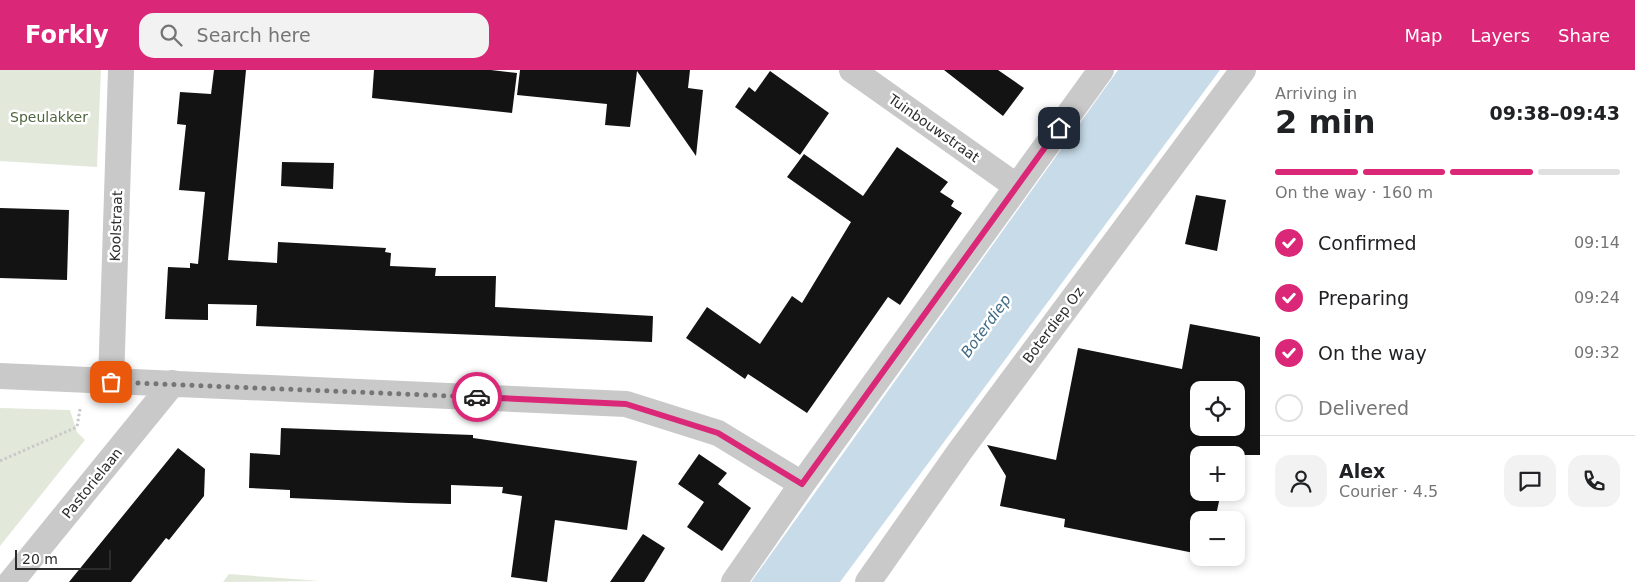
<!DOCTYPE html>
<html lang="en">
<head>
<meta charset="utf-8">
<style>
	:root { --surface:#fff; --page:#f2f2f2; --text:#202124; --muted:#757577; --line:#e0e0e0; --accent:#db2777 }
	body { margin:0; font-family:"DejaVu Sans",sans-serif; background:var(--page); color:var(--text); height:100vh; display:flex; flex-direction:column; font-size:19px; white-space:nowrap }
	* { box-sizing:border-box; margin:0 }
	p { font-size:16px; color:var(--muted) }
	.icon { flex:none; width:28px; height:28px; fill:none; stroke:currentColor; stroke-width:2; stroke-linecap:round; stroke-linejoin:round }
	.map { position:relative; flex:1; overflow:hidden }
	.drawer { display:flex; flex-direction:column; background:var(--surface); width:375px }
	.drawer>* { flex:none }
	.buttons { position:absolute; left:1190px; top:311px; display:grid; gap:10px }
	.buttons a { display:grid; place-items:center; width:55px; height:55px; border-radius:10px; background:var(--surface); box-shadow:0 2px 8px #0003; font-size:25px }
	.scale { position:absolute; left:15px; bottom:12px; width:96px; box-sizing:border-box; padding-left:5px; border:2px solid #2c2c2c; border-top:0; font-size:14px; line-height:18px; white-space:nowrap; color:#2c2c2c; -webkit-text-stroke:4px #fff; paint-order:stroke }
	.pin { position:absolute; display:grid; place-items:center; width:42px; height:42px; color:#fff; margin:-21px; border-radius:10px; box-shadow:0 2px 8px #0006 }
	.courier { position:absolute; display:grid; place-items:center; width:50px; height:50px; margin:-25px; border:4px solid #db2777; border-radius:50%; background:#fff; color:#222; box-shadow:0 1px 6px #0007 }
	.headline em { font-style:normal; font-weight:800 }
	.headline div { display:flex; flex-direction:column-reverse }
	.headline { display:flex; align-items:center; justify-content:space-between; height:85px; padding:0 15px }
	h1 { font-size:32px; font-weight:800; line-height:38px }
	.bar { display:grid; grid-template-columns:repeat(4,1fr); gap:8px 5px; align-content:center; height:60px; padding:0 15px }
	.bar i { height:6px; border-radius:4px; background:var(--line) }
	.bar .on { background:var(--accent) }
	.bar p { grid-column:span 4 }
	.line { display:flex; align-items:center; gap:12px; padding:0 15px; border-top:1px solid var(--line) }
	.line div { flex:1 }
	.round { display:grid; place-items:center; flex:none; width:52px; height:52px; border-radius:15px; background:var(--page) }
	ol { padding:0 15px; list-style:none }
	li { display:flex; align-items:center; gap:15px; height:55px }
	li p { margin-inline-start:auto }
	li .icon { padding:5px; border-radius:50%; background:var(--accent); color:#fff; stroke-width:4 }
	li:last-child { color:var(--muted) }
	li i { width:28px; height:28px; border:2px solid var(--line); border-radius:50% }
	header { display:flex; align-items:center; gap:30px; box-sizing:border-box; height:70px; padding:0 25px; background:var(--accent); color:#fff }
	header strong { font-size:24px }
	nav { display:flex; gap:28px; margin-inline-start:auto; font-size:18px }
	.search { width:350px; height:45px; background:var(--page); display:flex; align-items:center; gap:12px; box-sizing:border-box; padding:0 18px; border-radius:15px; color:var(--muted); font-size:19px }
	main { display:flex; flex:1; min-height:0 }
	.map>svg:first-child { display:block }
</style>
</head>
<body>
<header>
<strong>Forkly</strong>
<div class="search"><svg class="icon" aria-label="search" viewBox="0 0 24 24"><circle cx="10" cy="10" r="6"/><path d="M15 15l6 6"/></svg>Search here</div>
<nav><a>Map</a><a>Layers</a><a>Share</a></nav>
</header>
<main>
<div class="map">
<svg width="1260" height="512" viewBox="0 0 1260 512">
	<rect width="100%" height="100%" fill="#fff"/>
	<path fill="#e2e9da" d="M 0,0 L 101,0 L 97,97 L 0,91 Z
		M 0,338 L 70,340 L 77,362 L 85,370 L 0,476 Z
		M 229,504 L 320,511 L 223,512 Z"/>
	<path fill="#c7dbe8" d="M 1118,0 L 1220,0 L 840,512 L 751,512 Z"/>
	<path fill="#131313" fill-rule="evenodd" d="M 214,0 L 246,0 L 228,190 L 277,193 L 278,172 L 386,178 L 385,182 L 391,183 L 390,196 L 436,198 L 435,206 L 496,206 L 495,237 L 653,246 L 652,272 L 256,256 L 257,235 L 208,234 L 208,250 L 165,249 L 168,197 L 190,198 L 190,193 L 198,194 L 205,122 L 179,120 L 186,55 L 177,54 L 180,22 L 211,24 Z
		M 374,0 L 491,0 L 517,3 L 512,43 L 372,28 Z
		M 520,0 L 690,0 L 688,18 L 703,20 L 696,86 L 637,1 L 630,57 L 605,55 L 607,34 L 517,25 Z
		M 944,0 L 998,0 L 1024,18 L 1003,46 Z
		M 770,1 L 829,43 L 800,85 L 735,37 L 749,17 L 755,22 Z
		M 897,77 L 948,112 L 940,122 L 954,131 L 951,136 L 962,143 L 900,235 L 888,227 L 807,343 L 748,304 L 745,309 L 686,268 L 707,237 L 760,274 L 792,226 L 802,233 L 851,152 L 787,107 L 804,84 L 863,126 Z
		M 282,92 L 334,93 L 333,119 L 281,116 Z
		M 1196,125 L 1226,130 L 1217,181 L 1185,174 Z
		M 0,138 L 69,140 L 67,210 L 0,208 Z
		M 1190,254 L 1260,267 L 1260,385 L 1199,385 L 1199,422 L 1221,422 L 1215,450 L 1199,450 L 1199,484 L 1064,457 L 1065,449 L 1000,436 L 1006,406 L 987,375 L 1056,390 L 1078,278 L 1182,299 ZM 1199,320 L 1236,320 L 1236,358 L 1199,358 Z
		M 281,358 L 473,365 L 473,368 L 637,391 L 627,460 L 555,450 L 547,512 L 511,507 L 522,426 L 502,423 L 503,417 L 451,415 L 451,434 L 409,433 L 290,428 L 290,420 L 249,418 L 250,383 L 280,385 Z
		M 178,378 L 205,399 L 204,426 L 169,470 L 166,468 L 131,512 L 69,512 Z
		M 699,384 L 727,403 L 718,414 L 751,438 L 722,481 L 687,457 L 704,432 L 678,414 Z
		M 643,464 L 665,478 L 644,512 L 610,512 Z"/>
	<g fill="none" stroke-linecap="round" stroke-linejoin="round">
		<path stroke="#c9c9c9" stroke-width="3" stroke-dasharray="2.5 2.5" stroke-linecap="butt" d="M 0,391 L 77,357 L 80,339"/>
		<path stroke="#c9c9c9" stroke-width="26" d="M 852,0 L 1016,116
			M 0,306 L 626,334 L 718,363 L 802,414
			M 111,312 L 121,0
			M 11,512 L 173,313
			M 734,512 L 802,414 L 1101,0
			M 868,512 L 960,381 L 1243,0"/>
	</g>
	<g fill="none" stroke-linecap="round" stroke-linejoin="round">
		<path stroke="#767676" stroke-width="5" stroke-dasharray="0 9" d="M 111,312 L 477,327"/>
		<path stroke="#db2777" stroke-width="6" d="M 477,327 L 626,334 L 718,363 L 802,414 L 1059,58"/>
	</g>
	<g text-anchor="middle" stroke-width="5" stroke-linejoin="round" paint-order="stroke">
		<g font-size="14" fill="#4f653d" stroke="#fff">
			<text x="49" y="52">Speulakker</text>
		</g>
		<g font-size="14" fill="#2c2c2c" stroke="#fff">
			<text transform="translate(934 58) rotate(35)" y="5">Tuinbouwstraat</text>
			<text transform="translate(116 156) rotate(-88)" y="5">Koolstraat</text>
			<text transform="translate(1053 255) rotate(-53)" y="5">Boterdiep Oz</text>
			<text transform="translate(92 413) rotate(-51)" y="5">Pastorielaan</text>
		</g>
		<g font-size="15" font-style="italic" fill="#406c88" stroke="#fff">
			<text transform="translate(986 256) rotate(-54)" y="5">Boterdiep</text>
		</g>
	</g>
</svg>
<div class="buttons">
<a><svg class="icon" aria-label="locate" viewBox="0 0 24 24"><circle cx="12" cy="12" r="6"/><path d="M12 2v4M12 18v4M2 12h4M18 12h4"/></svg></a>
<a>+</a>
<a>−</a>
</div>
<div class="scale">20 m</div>
<div class="pin" style="left:111px;top:312px;background:#ea580c"><svg class="icon" aria-label="bag" viewBox="0 0 24 24"><path d="M5 8h14l-1 12H6zM9 8a3 3 0 0 1 6 0"/></svg></div>
<div class="pin" style="left:1059px;top:58px;background:#1f2937"><svg class="icon" aria-label="home" viewBox="0 0 24 24"><path d="M3 11l9-7 9 7M6 9v11h12V9"/></svg></div>
<div class="courier" style="left:477px;top:327px"><svg class="icon" aria-label="car" viewBox="0 0 24 24"><path d="M5 17H2v-5l4-1 3-4h7l3 4 3 1v5h-3M9 17h6M6 11h13"/><circle cx="7" cy="17" r="2"/><circle cx="17" cy="17" r="2"/></svg></div>
</div>
<section class="drawer">
<div class="headline"><div><h1>2 min</h1><p>Arriving in</p></div><em>09:38–09:43</em></div>
<div class="bar"><i class="on"></i><i class="on"></i><i class="on"></i><i></i><p>On the way · 160 m</p></div>
<ol>
<li><svg class="icon" aria-label="check" viewBox="0 0 24 24"><path d="M5 12l5 5 9-10"/></svg>Confirmed<p>09:14</p></li>
<li><svg class="icon" aria-label="check" viewBox="0 0 24 24"><path d="M5 12l5 5 9-10"/></svg>Preparing<p>09:24</p></li>
<li><svg class="icon" aria-label="check" viewBox="0 0 24 24"><path d="M5 12l5 5 9-10"/></svg>On the way<p>09:32</p></li>
<li><i></i>Delivered</li>
</ol>
<div class="line" style="height:90px"><a class="round"><svg class="icon" aria-label="person" viewBox="0 0 24 24"><circle cx="12" cy="8" r="4"/><path d="M4 21q1-7 8-7t8 7"/></svg></a><div><b>Alex</b><p>Courier · 4.5</p></div><a class="round"><svg class="icon" aria-label="chat" viewBox="0 0 24 24"><path d="M4 5h16v11H9l-5 4z"/></svg></a><a class="round"><svg class="icon" aria-label="phone" viewBox="0 0 24 24"><path d="M5 4h4l2 5-3 2q2 4 5 5l2-3 5 2v4C11 20 4 13 5 4z"/></svg></a></div>
</section>
</main>
</body>
</html>
